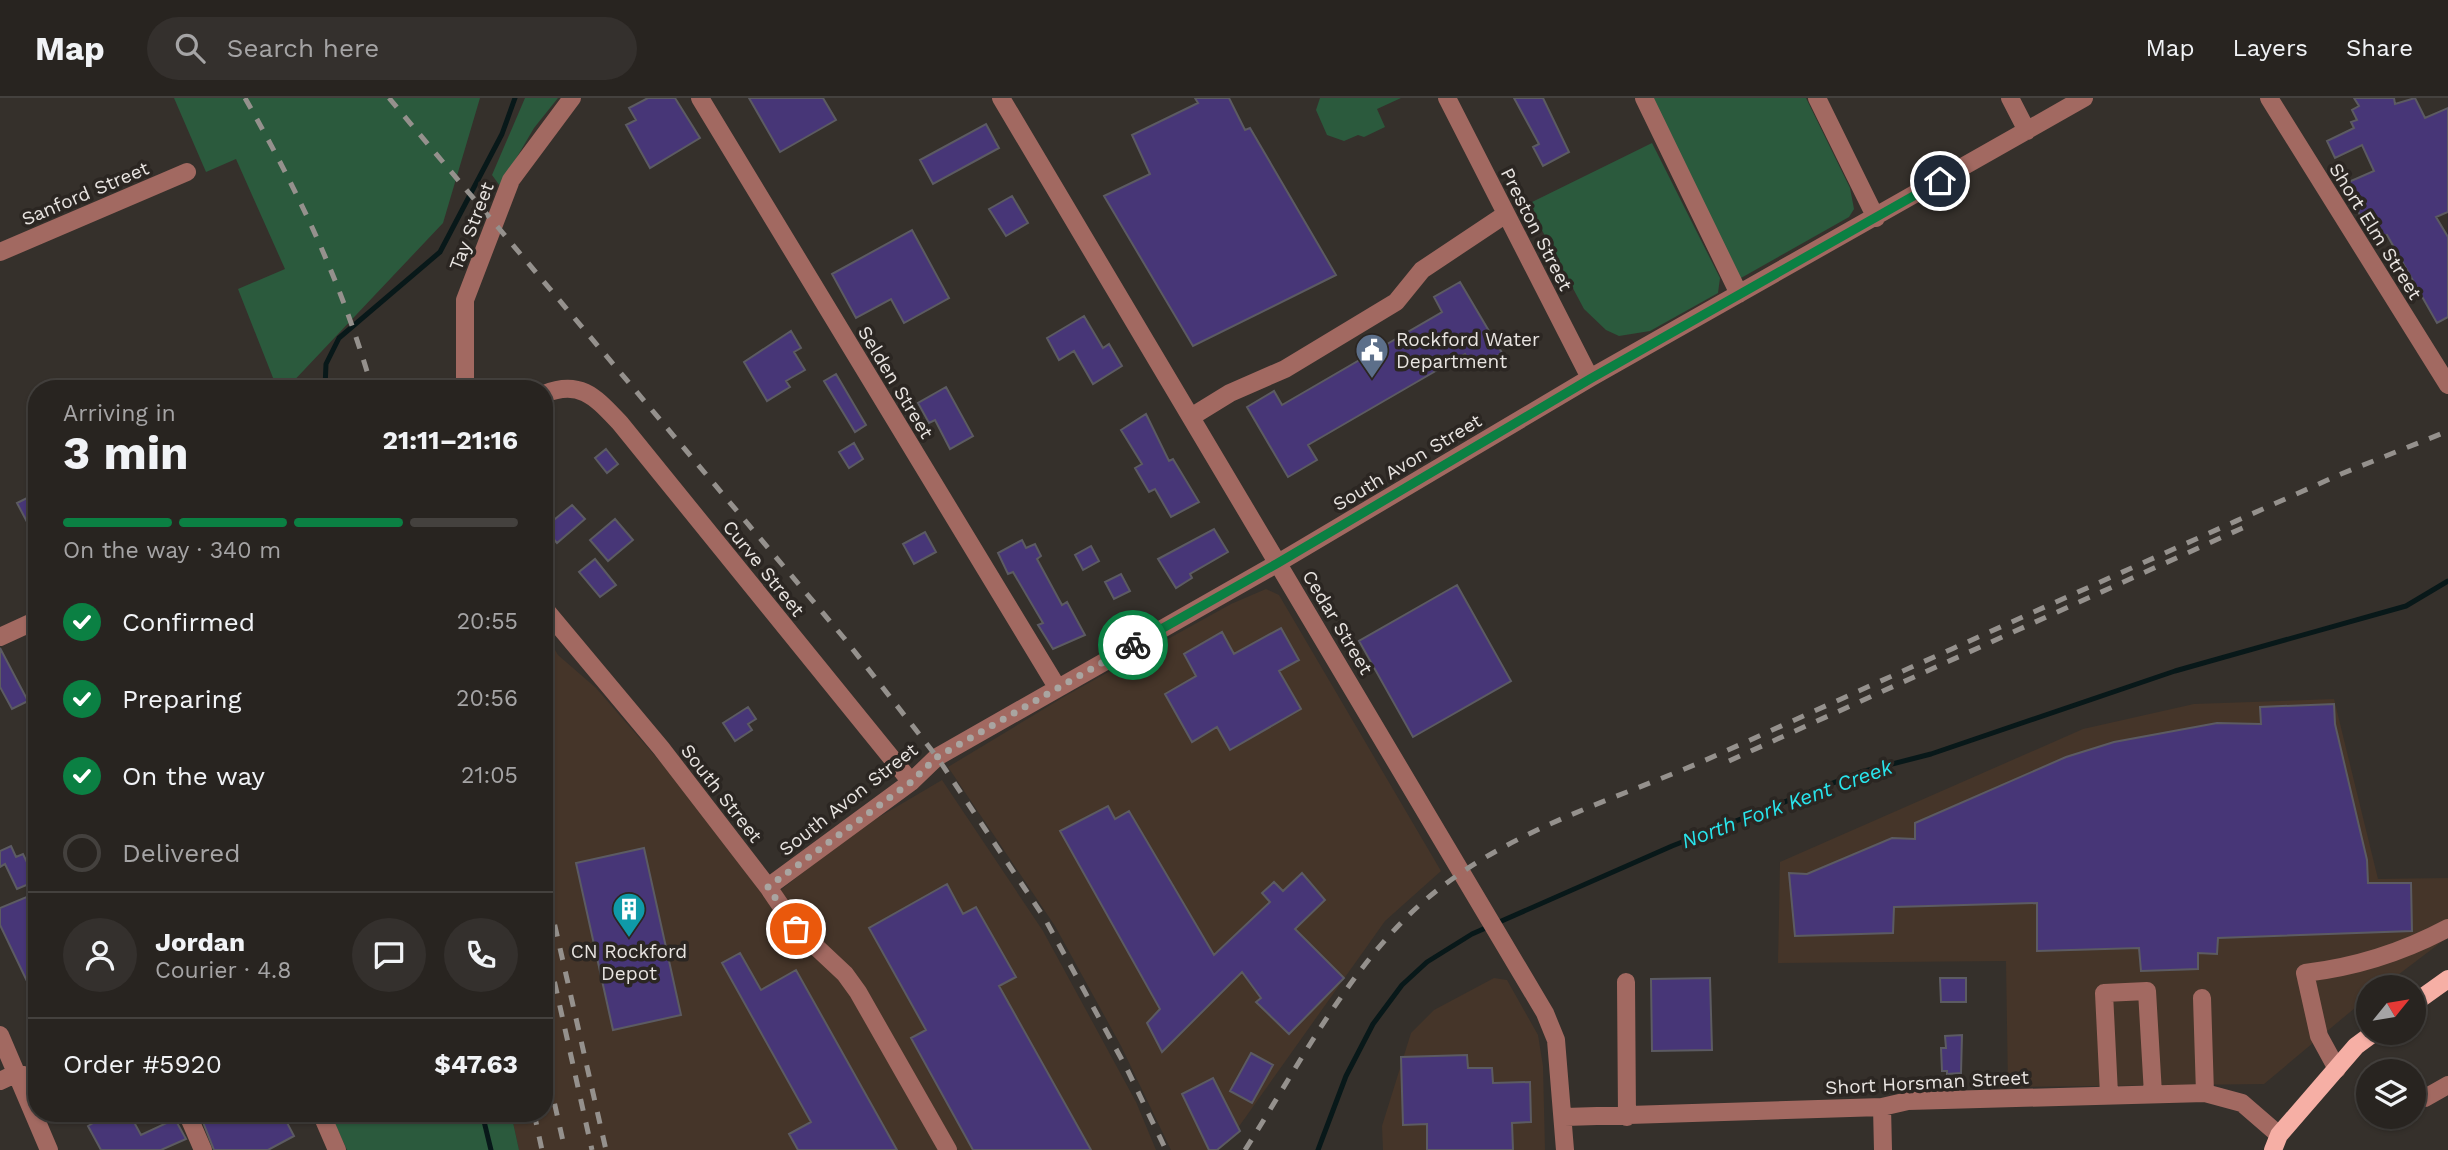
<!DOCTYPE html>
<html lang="en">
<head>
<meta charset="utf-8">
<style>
	:root { --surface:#282420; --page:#34302d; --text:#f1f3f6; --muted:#a5a4a5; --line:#44413e; --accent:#0b8043 }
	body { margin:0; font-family:"Work Sans",sans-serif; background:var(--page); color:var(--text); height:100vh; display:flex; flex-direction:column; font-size:26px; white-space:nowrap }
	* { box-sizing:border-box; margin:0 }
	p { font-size:23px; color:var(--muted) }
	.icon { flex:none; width:38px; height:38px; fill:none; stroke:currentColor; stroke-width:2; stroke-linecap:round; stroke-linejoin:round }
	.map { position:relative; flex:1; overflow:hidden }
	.details { position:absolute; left:28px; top:282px; width:525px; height:742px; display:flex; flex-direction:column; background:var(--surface); border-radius:28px; box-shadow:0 2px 5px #0004,0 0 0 2px var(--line) }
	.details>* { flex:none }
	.needle { width:46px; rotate:60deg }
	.tools { position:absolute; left:2356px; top:877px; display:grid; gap:14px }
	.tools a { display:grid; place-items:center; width:70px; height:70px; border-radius:50%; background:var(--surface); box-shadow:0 2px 5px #0004,0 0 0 2px var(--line); font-size:35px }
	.pin { position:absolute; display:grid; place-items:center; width:60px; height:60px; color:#fff; margin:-30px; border:4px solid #fff; border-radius:50%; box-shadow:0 2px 7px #0007 }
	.courier { position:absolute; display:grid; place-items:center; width:70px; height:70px; margin:-35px; border:5px solid #0b8043; border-radius:50%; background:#fff; color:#222; box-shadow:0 2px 9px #0007 }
	.head em { font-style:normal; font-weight:700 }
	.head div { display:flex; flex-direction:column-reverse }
	.head { display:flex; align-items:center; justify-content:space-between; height:119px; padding:0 35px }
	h1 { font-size:46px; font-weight:700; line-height:52px }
	.bar { display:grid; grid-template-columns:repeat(4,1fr); gap:10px 7px; align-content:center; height:84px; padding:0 35px }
	.bar i { height:9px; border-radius:5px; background:var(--line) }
	.bar .on { background:var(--accent) }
	.bar p { grid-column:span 4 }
	.line { display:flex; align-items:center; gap:18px; padding:0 35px; border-top:2px solid var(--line) }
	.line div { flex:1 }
	.round { display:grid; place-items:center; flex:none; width:74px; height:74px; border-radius:37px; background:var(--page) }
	ol { padding:0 35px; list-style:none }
	li { display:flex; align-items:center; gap:21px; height:77px }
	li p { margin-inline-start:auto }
	li .icon { padding:7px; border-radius:50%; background:var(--accent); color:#fff; stroke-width:4 }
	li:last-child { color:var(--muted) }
	li i { width:38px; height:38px; border:4px solid var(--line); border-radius:50% }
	header { display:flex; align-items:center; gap:42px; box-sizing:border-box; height:98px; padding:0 35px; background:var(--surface); border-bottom:2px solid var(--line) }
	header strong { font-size:33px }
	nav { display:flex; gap:38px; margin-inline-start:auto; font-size:24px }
	.search { width:490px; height:63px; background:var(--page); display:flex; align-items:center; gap:18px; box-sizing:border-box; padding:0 24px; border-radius:38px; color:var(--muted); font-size:26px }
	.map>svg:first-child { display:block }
</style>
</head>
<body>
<header>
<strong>Map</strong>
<div class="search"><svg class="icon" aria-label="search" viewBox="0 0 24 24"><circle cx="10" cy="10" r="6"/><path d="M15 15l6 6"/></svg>Search here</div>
<nav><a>Map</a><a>Layers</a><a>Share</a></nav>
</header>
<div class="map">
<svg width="2448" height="1052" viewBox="0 0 2448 1052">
	<rect width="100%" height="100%" fill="#35302b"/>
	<path fill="#453529" d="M 1266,491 L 1279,497 L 1441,773 L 1385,823 L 1240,1027 L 1215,1052 L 1171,1052 L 1121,948 L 1055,828 L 948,669 L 1067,597 L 1231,506 Z
		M 544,533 L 558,557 L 596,590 L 690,698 L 767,803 L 852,735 L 942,682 L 1043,833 L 1136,1004 L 1156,1052 L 519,1052 L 511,1015 L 544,1015 Z
		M 2334,601 L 2378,781 L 2448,780 L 2448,839 L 2382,889 L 2368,889 L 2368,899 L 2264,986 L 2008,989 L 2006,863 L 1778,865 L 1780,764 L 2083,631 L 2194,606 Z
		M 1494,880 L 1507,882 L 1538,937 L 1543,968 L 1545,1052 L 1383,1052 L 1382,1028 L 1411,935 L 1434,912 Z"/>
	<path fill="#2b5a3d" d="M 174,0 L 480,0 L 443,125 L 287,290 L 277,290 L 238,191 L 285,171 L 236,61 L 206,74 Z
		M 525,0 L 558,0 L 534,30 L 500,88 L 492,77 Z
		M 1320,0 L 1401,0 L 1377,11 L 1385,29 L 1364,39 L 1358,37 L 1344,43 L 1327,37 L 1316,12 Z
		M 1649,0 L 1806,0 L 1850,90 L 1854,111 L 1849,119 L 1741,180 L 1730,170 Z
		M 1652,45 L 1720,180 L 1718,195 L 1650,233 L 1619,238 L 1606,232 L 1584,211 L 1528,106 Z
		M 330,1015 L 511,1015 L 519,1052 L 347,1052 Z"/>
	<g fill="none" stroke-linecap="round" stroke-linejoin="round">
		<path stroke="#081819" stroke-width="5" d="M 325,290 L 326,266 L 339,240 L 440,154 L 502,36 L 515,0
			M 482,1015 L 491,1052
			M 1318,1052 L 1346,978 L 1373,926 L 1402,887 L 1427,864 L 1472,836 L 1672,748 L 1861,674 L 1931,656 L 2175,573 L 2406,508 L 2448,483"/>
	</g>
	<path fill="#473677" stroke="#5c5b62" stroke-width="2" d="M 648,0 L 675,0 L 700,40 L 650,70 L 626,27 L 636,22 L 629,10 Z
		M 749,0 L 823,0 L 836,22 L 780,54 Z
		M 1195,0 L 1229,0 L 1245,32 L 1250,30 L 1336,177 L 1193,248 L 1104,98 L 1150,76 L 1132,37 L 1198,5 Z
		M 1514,0 L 1543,0 L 1569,54 L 1543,68 L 1533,49 L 1539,46 Z
		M 2354,0 L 2394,0 L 2395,6 L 2415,0 L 2425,20 L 2448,10 L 2448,114 L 2436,119 L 2448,139 L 2448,219 L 2437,225 L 2387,137 L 2373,142 L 2344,86 L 2374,73 L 2362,47 L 2335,60 L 2327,43 L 2354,30 L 2351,24 L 2357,22 L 2352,12 L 2359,8 Z
		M 986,26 L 999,50 L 933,86 L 920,62 Z
		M 1012,98 L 1028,125 L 1006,138 L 989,111 Z
		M 912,132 L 949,200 L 904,225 L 891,201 L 856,220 L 832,176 Z
		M 1460,184 L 1502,255 L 1474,271 L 1465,256 L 1308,347 L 1317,362 L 1288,379 L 1247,309 L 1274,293 L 1282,307 L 1442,214 L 1434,199 Z
		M 1084,218 L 1103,250 L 1109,246 L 1122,268 L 1093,286 L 1074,253 L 1059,262 L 1047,240 Z
		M 791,233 L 801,250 L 794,254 L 805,272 L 786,283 L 790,289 L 767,303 L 744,264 Z
		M 836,276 L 866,327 L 855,334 L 824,283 Z
		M 946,289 L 973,338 L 950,351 L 935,322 L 929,325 L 918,305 Z
		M 1146,316 L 1169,363 L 1173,361 L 1199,404 L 1171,419 L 1155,391 L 1149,394 L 1135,370 L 1142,366 L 1121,332 Z
		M 854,345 L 863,361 L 849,370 L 839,354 Z
		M 606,351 L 618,366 L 607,375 L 595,360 Z
		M 37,395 L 37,419 L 27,424 L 17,405 Z
		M 572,407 L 585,421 L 557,445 L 544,430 Z
		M 615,421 L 633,442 L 608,463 L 590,442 Z
		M 1214,431 L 1228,454 L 1190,476 L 1192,480 L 1176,490 L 1158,461 Z
		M 925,434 L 936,454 L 914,466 L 903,446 Z
		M 1022,442 L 1026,450 L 1035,446 L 1041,458 L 1037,461 L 1062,507 L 1067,504 L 1085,537 L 1053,551 L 1038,527 L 1043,525 L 1013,474 L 1008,476 L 998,455 Z
		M 1091,448 L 1099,463 L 1083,472 L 1075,457 Z
		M 595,461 L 616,487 L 600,499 L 579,474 Z
		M 1121,476 L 1130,493 L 1114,501 L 1105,484 Z
		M 1457,487 L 1511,583 L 1413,639 L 1359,543 Z
		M 1281,530 L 1299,562 L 1279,573 L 1301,611 L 1230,652 L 1217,629 L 1192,644 L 1165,596 L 1196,578 L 1184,556 L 1222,534 L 1234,556 Z
		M 0,550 L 28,603 L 12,611 L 0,589 Z
		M 2334,606 L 2335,626 L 2367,762 L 2368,785 L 2411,785 L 2412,833 L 2218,840 L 2217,856 L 2198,855 L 2198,871 L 2141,873 L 2139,850 L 2037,853 L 2037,805 L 1894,809 L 1893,835 L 1795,838 L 1789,775 L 1807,776 L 1892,740 L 1915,741 L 1915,725 L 2066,659 L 2114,644 L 2217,625 L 2261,626 L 2260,609 Z
		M 748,609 L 756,621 L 748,626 L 752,632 L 735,643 L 723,625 Z
		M 1108,708 L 1115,721 L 1129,713 L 1214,857 L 1270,804 L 1262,795 L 1274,784 L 1283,793 L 1302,775 L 1325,802 L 1295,831 L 1344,880 L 1289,936 L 1256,904 L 1261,900 L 1242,874 L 1162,954 L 1147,925 L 1160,911 L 1060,733 Z
		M 11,748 L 16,759 L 23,756 L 36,783 L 17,791 L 5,766 L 0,769 L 0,753 Z
		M 644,750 L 681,917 L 613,932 L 576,765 Z
		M 947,786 L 963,816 L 976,809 L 1016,879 L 999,888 L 1091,1052 L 973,1052 L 911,940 L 926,932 L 869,830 Z
		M 29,798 L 37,816 L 28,822 L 37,838 L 37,904 L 0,827 L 0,810 Z
		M 740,855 L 761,892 L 796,872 L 897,1052 L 798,1052 L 789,1036 L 811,1024 L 722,865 Z
		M 1710,880 L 1712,952 L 1652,953 L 1651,881 Z
		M 1940,880 L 1966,880 L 1966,904 L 1941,904 Z
		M 1962,937 L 1961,975 L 1947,976 L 1947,973 L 1942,973 L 1941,950 L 1946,950 L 1945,938 Z
		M 1251,955 L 1273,967 L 1252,1005 L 1230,993 Z
		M 1467,957 L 1468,970 L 1492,970 L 1493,985 L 1530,984 L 1531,1024 L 1512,1025 L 1513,1052 L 1427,1052 L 1427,1026 L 1403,1027 L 1401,959 Z
		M 1213,980 L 1240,1033 L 1217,1052 L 1209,1052 L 1182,996 Z
		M 95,1015 L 129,1015 L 141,1037 L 175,1021 L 186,1041 L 161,1052 L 101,1052 L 88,1028 L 98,1022 Z
		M 211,1015 L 282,1015 L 294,1038 L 268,1052 L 214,1052 L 201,1019 Z"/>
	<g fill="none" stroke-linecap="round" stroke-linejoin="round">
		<path stroke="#a26961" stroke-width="18" d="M 700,0 L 1057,589
			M 1001,0 L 1545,915 L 1556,942 L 1565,1052
			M 1447,0 L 1590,280
			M 1644,0 L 1739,196
			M 1817,0 L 1876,120
			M 2010,0 L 2027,33
			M 2269,0 L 2448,287
			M 0,154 L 187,74
			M 465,290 L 465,202 L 511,82 L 572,0
			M 544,296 C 581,281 596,300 620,325 L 911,684
			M 1191,319 L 1230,295 L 1285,271 L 1396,204 L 1422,172 L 1506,116
			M 544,510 L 661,650 L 768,789 L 796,830 L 845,876 L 858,894 L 948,1052
			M 0,539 L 37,522
			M 768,789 L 911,684 L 937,659 L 1278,465 L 1590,280 L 2084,0
			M 1626,884 L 1627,1019
			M 2202,900 L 2205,995
			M 0,937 L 49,1052
			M 2337,971 L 2319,938 L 2305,875 C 2356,869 2403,854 2448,830
			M 0,983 L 17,975 L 37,981
			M 2109,996 L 2104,895 L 2147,893 L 2153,996
			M 2425,1000 L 2448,987
			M 1882,1009 L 1883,1052
			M 187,1015 L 203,1052
			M 321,1015 L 337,1052
			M 1565,1019 L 1882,1009 L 1908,1003 L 2205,995 L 2242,1005 L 2279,1037"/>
		<path stroke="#f6afa5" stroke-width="18" d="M 2413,906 L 2448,881
			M 2273,1052 L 2279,1037 L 2356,948 L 2375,934"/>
		<path stroke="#95918d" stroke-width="5" stroke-dasharray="12 12" stroke-linecap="butt" d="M 245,0 C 300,97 341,183 372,290
			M 389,0 L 844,540 L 937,659 L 1045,821 L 1127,971 L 1166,1052
			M 1729,663 L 2249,427
			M 544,780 L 606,1052
			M 544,837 L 592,1052
			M 544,959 L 565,1052
			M 534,1015 L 542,1052
			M 1245,1052 C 1296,972 1343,880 1412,814 C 1498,733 1612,704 1717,657 C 1925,563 2133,469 2341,376 L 2448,333"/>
	</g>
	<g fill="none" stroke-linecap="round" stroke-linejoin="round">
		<path stroke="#a9a5a1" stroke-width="7" stroke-dasharray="0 12.6" d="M 796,831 L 768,789 L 911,684 L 937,659 L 1133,547"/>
		<path stroke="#0b8043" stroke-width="9" d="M 1133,547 L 1278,465 L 1590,281 L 1940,83"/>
	</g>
	<defs>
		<symbol id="civic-pin" viewBox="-11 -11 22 30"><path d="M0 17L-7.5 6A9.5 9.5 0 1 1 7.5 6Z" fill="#5c6f8a" stroke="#2b2622"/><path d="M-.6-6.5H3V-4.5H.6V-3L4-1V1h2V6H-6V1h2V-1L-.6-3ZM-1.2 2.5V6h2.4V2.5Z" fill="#fff"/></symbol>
		<symbol id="building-pin" viewBox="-11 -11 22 30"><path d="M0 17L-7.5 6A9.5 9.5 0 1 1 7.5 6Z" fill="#0f9aa8" stroke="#2b2622"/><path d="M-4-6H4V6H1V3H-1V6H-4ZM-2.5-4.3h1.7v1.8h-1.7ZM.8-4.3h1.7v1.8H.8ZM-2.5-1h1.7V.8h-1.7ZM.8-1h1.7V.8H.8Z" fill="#fff"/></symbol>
	</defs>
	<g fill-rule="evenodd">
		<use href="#civic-pin" x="1353" y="233" width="38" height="52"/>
		<use href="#building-pin" x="610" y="792" width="38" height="52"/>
	</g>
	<g text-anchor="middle" stroke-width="7" stroke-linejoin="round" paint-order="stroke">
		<g font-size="19" fill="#e8e4e1" stroke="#2b2622">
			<text transform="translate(85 95) rotate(-23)" y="7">Sanford Street</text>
			<text transform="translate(471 128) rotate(-69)" y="7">Tay Street</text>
			<text transform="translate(1537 131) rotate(63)" y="7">Preston Street</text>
			<text transform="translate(2376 133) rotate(58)" y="7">Short Elm Street</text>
			<text transform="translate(896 284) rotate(59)" y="7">Selden Street</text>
			<text transform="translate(1407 364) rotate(-31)" y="7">South Avon Street</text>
			<text transform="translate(764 470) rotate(51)" y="7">Curve Street</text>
			<text transform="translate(1338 524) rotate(59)" y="7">Cedar Street</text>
			<text transform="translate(722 695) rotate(52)" y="7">South Street</text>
			<text transform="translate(848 701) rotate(-38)" y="7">South Avon Street</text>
			<text transform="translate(1927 984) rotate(-3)" y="7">Short Horsman Street</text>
		</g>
		<g font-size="19" fill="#e8e4e1" stroke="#2b2622" text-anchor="start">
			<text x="1396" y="248">Rockford Water<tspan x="1396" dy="22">Department</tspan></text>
			<text x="629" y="860" text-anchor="middle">CN Rockford<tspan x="629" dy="22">Depot</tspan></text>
		</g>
		<g font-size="21" font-style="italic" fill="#29e5ed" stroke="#2b2622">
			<text transform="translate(1787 706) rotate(-20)" y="7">North Fork Kent Creek</text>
		</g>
	</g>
</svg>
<div class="tools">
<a><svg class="needle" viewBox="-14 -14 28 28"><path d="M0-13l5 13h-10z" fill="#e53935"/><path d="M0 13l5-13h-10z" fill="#a5a4a5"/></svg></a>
<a><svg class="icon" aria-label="layers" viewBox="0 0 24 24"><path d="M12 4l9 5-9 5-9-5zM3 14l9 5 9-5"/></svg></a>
</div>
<div class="pin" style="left:796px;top:831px;background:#ea580c"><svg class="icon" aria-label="bag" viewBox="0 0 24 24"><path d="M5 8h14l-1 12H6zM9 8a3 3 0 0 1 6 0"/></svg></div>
<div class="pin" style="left:1940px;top:83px;background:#1f2937"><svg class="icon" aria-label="home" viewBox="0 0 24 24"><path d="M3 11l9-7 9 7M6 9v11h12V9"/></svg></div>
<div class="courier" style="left:1133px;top:547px"><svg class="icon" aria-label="bike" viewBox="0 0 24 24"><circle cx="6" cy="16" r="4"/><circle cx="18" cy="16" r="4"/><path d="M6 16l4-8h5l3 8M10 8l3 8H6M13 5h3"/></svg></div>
<section class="details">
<div class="head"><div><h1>3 min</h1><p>Arriving in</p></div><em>21:11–21:16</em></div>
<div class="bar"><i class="on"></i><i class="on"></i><i class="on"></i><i></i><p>On the way · 340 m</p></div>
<ol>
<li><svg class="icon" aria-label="check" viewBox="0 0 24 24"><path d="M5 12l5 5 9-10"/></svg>Confirmed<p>20:55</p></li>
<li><svg class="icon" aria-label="check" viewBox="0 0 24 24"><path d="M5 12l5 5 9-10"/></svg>Preparing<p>20:56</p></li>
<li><svg class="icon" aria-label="check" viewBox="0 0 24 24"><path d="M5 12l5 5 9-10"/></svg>On the way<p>21:05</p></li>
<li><i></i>Delivered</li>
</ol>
<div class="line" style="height:126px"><a class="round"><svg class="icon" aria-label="person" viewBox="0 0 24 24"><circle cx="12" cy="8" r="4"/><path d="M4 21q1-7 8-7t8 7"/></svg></a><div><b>Jordan</b><p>Courier · 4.8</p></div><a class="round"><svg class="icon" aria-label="chat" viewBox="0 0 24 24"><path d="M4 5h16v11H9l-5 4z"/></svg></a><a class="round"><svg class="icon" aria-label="phone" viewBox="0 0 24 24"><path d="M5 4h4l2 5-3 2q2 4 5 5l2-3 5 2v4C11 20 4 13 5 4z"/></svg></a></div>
<div class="line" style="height:91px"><div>Order #5920</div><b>$47.63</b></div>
</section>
</div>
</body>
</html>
